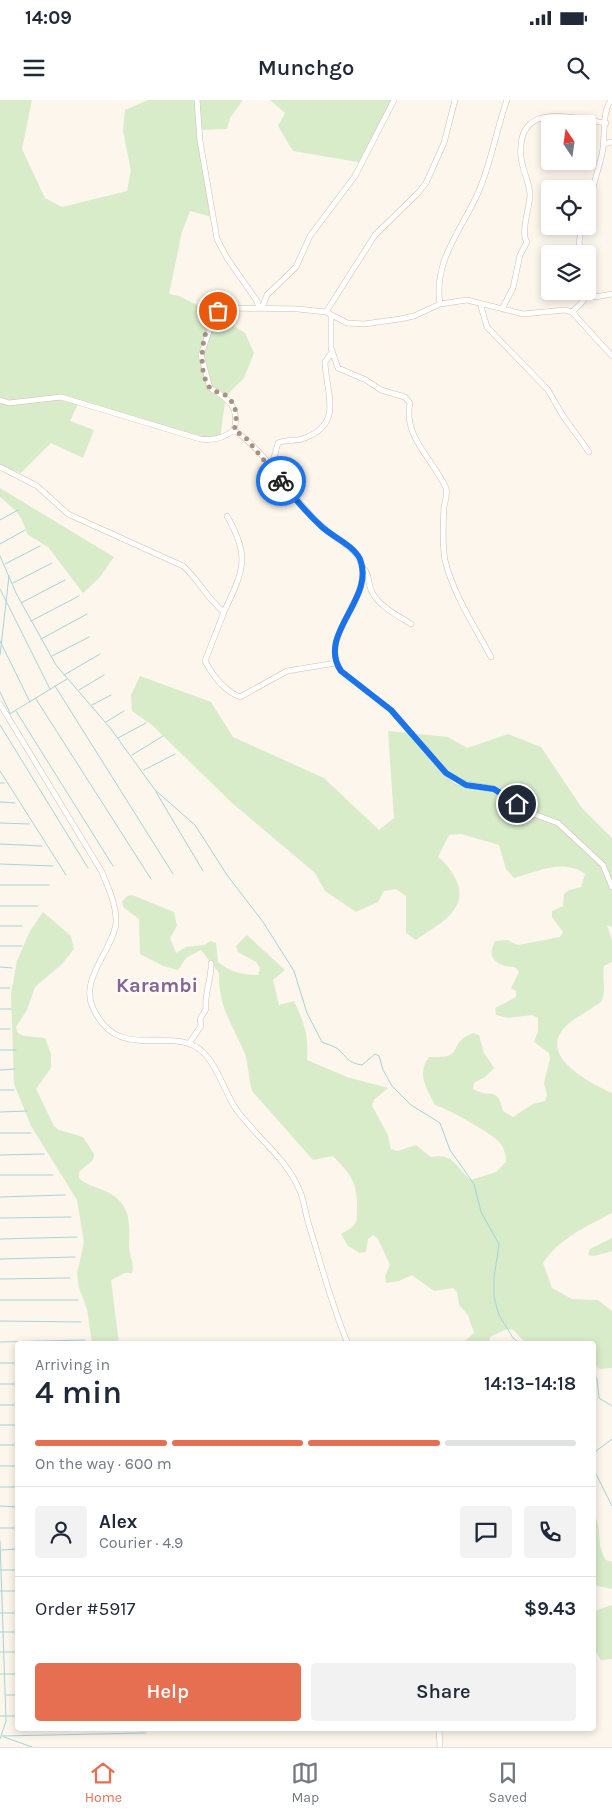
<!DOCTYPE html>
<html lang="en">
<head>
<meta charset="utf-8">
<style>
	:root { --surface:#fff; --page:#f2f2f3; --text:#1f2937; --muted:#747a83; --line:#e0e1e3; --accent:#e76f51 }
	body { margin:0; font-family:Karla,sans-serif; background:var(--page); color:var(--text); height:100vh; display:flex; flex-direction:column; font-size:19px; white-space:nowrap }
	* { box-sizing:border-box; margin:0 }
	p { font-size:16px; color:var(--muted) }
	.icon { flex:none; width:28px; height:28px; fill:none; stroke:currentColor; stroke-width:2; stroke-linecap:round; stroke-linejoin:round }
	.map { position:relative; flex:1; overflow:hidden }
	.sheet { position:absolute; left:15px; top:1241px; width:581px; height:390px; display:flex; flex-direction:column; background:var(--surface); border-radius:5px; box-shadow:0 2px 8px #0003 }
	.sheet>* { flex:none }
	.needle { width:32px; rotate:347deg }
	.tools { position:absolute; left:541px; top:15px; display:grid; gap:10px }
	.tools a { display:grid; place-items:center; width:55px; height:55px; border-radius:5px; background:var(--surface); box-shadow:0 2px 8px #0003; font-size:25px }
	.pin { position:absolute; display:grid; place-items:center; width:42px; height:42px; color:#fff; margin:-21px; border:2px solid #fff; border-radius:50%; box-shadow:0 1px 5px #0007 }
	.courier { position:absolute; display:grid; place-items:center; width:50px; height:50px; margin:-25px; border:4px solid #1a73e8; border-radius:50%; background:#fff; color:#222; box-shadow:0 1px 6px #0007 }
	.head em { font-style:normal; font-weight:600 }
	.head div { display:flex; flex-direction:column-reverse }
	.head { display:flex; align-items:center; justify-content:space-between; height:85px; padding:0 20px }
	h1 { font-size:32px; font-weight:600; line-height:38px }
	.bar { display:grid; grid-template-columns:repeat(4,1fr); gap:8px 5px; align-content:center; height:60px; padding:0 20px }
	.bar i { height:6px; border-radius:4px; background:var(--line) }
	.bar .current { background:var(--accent) }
	.bar p { grid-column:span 4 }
	.line { display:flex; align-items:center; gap:12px; padding:0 20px; border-top:1px solid var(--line) }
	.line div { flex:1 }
	.round { display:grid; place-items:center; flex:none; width:52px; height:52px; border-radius:5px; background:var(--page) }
	.cta { display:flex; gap:10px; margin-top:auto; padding:10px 20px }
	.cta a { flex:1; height:58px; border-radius:5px; background:var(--accent); color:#fff; font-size:20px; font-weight:600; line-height:58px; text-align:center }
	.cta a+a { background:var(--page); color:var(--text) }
	.status { display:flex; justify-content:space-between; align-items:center; height:35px; padding:0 25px; background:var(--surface); direction:ltr }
	.status svg { height:14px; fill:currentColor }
	header { display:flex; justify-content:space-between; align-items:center; height:65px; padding:0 20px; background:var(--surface); font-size:22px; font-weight:600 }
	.menu { display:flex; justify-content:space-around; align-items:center; height:70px; border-top:1px solid var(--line); background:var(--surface); font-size:14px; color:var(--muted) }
	.menu a { display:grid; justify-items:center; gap:2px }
	.menu .current { color:var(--accent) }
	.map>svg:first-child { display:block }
</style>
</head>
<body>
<div class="status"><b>14:09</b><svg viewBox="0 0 49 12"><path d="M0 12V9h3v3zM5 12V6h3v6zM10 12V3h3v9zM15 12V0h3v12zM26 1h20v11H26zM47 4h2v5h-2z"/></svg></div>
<header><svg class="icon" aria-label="menu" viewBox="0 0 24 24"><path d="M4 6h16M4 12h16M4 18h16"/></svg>Munchgo<svg class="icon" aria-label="search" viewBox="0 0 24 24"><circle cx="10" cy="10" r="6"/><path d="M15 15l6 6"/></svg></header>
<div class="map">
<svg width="612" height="1647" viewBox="0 0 612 1647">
	<rect width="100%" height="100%" fill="#fdf6ec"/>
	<path fill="#d8ecc9" d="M 0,0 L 32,0 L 22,49 L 45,98 L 62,107 L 127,91 L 131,71 L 123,31 L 125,10 L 148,0 L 243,0 L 230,18 L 227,29 L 199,30 L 212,117 L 190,111 L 182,132 L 169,194 L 179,196 L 215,214 L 228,208 L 232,225 L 245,233 L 254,253 L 244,278 L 226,296 L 220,338 L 210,340 L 79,302 L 70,321 L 94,330 L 83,358 L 51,343 L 21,373 L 0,365 Z
		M 270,0 L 394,0 L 363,63 L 293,51 L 278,26 L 285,13 Z
		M 0,388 L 114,457 L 100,477 L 83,493 L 48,447 L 27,434 C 21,413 16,411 0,397 Z
		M 140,576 L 211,602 L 233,637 L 324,678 L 379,730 L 394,718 L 388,631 L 448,637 L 467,648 L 508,634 L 541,647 L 582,708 L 612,738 L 612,827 L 607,825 L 612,840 L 612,862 L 604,866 C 602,878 607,893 601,902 C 590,910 576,917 566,926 C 536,956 590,983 612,993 L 612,1113 C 585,1127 560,1138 543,1163 L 552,1188 L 572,1199 L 598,1200 L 612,1211 L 612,1268 L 600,1269 L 594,1265 L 594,1244 L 527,1244 L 513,1230 L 507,1229 L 490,1237 L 489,1244 L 455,1244 L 465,1241 L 474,1233 L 468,1215 L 459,1205 L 457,1192 L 453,1188 L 434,1191 L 412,1175 L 399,1181 L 386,1183 L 385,1176 L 390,1165 L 378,1139 L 373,1135 L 368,1139 L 366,1152 L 360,1153 L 348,1146 L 341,1134 C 361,1123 356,1123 357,1103 C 357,1080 348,1072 333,1056 L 313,1060 L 253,992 C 248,980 249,966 245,954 C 233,925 218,907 219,873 L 201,850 L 186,858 L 178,870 L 163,866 L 140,854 L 139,819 L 124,808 L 122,802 L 127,796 L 132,795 L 174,812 L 177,826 L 170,838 L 176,853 L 186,847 L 205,845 L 210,841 L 216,843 L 218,862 C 230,872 243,875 258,875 L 260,868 L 256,862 L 238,852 L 236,846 L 247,835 L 285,870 L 273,880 L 279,905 L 294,901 C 304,923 309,935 307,960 L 347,977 L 388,988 L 374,1000 L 372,1006 L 388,1035 L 391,1049 L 397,1051 L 416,1045 L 431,1057 C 455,1053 454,1066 471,1080 L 496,1072 L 506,1062 C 506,1055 504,1048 500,1043 C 492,1033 448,1009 435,1005 C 427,989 416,974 429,957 C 436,957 444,958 450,955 C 459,950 453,941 473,933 L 479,935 L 484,953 L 494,968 L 485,977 L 474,983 L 473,989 C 489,999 498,985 503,1011 L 513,1017 L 533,1004 L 545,1001 L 547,995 L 544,983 L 550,959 L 549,953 L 534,942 L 538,931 L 538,918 L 532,915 L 508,918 L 496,915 L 495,908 L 516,897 L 516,891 L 511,888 L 519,872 L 515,867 C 499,867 485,859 495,841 L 507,840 L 518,845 L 560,837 L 563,832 L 552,817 L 552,811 L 563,806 L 564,794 L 569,790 L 581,787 L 585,774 C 563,758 538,772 514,778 L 506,769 L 499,745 L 461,734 L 449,735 L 438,757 C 446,763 450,769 455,778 C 472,809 438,824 416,840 L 406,833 L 406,796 L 396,789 L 384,791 L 378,802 L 356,812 L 325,791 L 315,773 L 232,703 L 152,625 L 132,611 L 131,595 Z
		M 43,812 L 71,836 L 74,849 L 62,864 L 35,887 L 27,910 L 16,927 L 18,933 L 24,936 L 45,938 L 51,954 L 51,968 L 36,989 L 54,1026 L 59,1030 L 83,1037 L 94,1054 L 93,1060 L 79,1072 L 79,1078 C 88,1087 100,1087 111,1094 C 131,1106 130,1125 129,1146 C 129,1156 135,1163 132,1173 L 125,1173 L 111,1180 L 119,1244 L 92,1244 L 87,1209 L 79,1188 L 77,1174 L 84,1142 L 77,1100 L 31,1026 L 14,984 L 11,893 L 17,861 L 30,831 Z
		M 612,1138 L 612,1151 L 594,1156 L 588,1155 L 590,1149 Z
		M 594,1413 C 603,1431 595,1443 606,1460 L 612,1462 L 612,1489 L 594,1485 Z
		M 612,1505 L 612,1559 L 601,1560 L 594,1549 L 594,1514 L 597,1510 Z"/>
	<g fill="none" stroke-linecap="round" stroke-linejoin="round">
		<path stroke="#a5d3da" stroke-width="1" d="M 0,396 L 0,395
			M 0,420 L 18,410
			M 0,444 L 25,430
			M 0,456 L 16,493 L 56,565 L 111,629 L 155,690 L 195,725 L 227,775 L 263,822 L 294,871 L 307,913 L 322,942 C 326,944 334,946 338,949 C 347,957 348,963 362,965 L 375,954 L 379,956 L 383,970 L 392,986 L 411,1005 L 440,1023 L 450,1050 L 474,1084 L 481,1112 L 499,1144 L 494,1178 L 494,1197 L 499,1215 L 513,1238 L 520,1244
			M 5,464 L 40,446
			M 13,483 L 52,463
			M 0,489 L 50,589
			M 21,503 L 65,480
			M 31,521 L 79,496
			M 41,539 L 87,514
			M 0,541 L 30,602
			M 0,555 L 9,476
			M 52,556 L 89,537
			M 64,575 L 100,554
			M 55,586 L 173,774
			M 79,590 L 104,575
			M 0,592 L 10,613
			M 36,599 L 151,779
			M 92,605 L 111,595
			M 16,611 L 113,766
			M 8,615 L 67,579
			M 106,622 L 124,611
			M 0,625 L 88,768
			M 118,638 L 146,623
			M 132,655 L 163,636
			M 144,670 L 175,654
			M 0,671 L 66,775
			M 0,683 L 4,683
			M 156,692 L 203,771
			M 0,702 L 15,703
			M 0,723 L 29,724
			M 0,744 L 42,746
			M 0,764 L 53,766
			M 0,785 L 49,785
			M 0,806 L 38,806
			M 0,826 L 22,826
			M 0,846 L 22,846
			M 0,867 L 12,868
			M 0,888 L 10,888
			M 0,909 L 11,909
			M 0,929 L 10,929
			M 0,950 L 16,950
			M 0,970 L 15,969
			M 0,990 L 14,990
			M 0,1012 L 27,1011
			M 0,1033 L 31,1033
			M 0,1055 L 44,1054
			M 0,1075 L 53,1075
			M 0,1097 L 65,1095
			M 0,1118 L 71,1117
			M 0,1139 L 77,1137
			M 0,1159 L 75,1157
			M 0,1179 L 70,1178
			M 0,1200 L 78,1200
			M 0,1221 L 81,1222
			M 0,1242 L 85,1240
			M 0,1263 L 18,1263
			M 594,1274 L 597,1279 L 599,1298 L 612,1306
			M 0,1284 L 18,1284
			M 0,1305 L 18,1305
			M 0,1325 L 18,1325
			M 0,1345 L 18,1345
			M 594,1360 L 596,1351 L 612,1339
			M 594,1363 L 595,1372 L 612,1406
			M 0,1366 L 18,1366
			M 0,1387 L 18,1387
			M 0,1406 L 18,1407
			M 0,1428 L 18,1428
			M 0,1441 L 6,1621 L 0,1639
			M 1,1450 L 18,1449
			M 0,1470 L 18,1470
			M 0,1491 L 18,1491
			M 0,1513 L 18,1513
			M 0,1532 L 18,1532
			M 0,1552 L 18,1552
			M 0,1574 L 18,1574
			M 6,1595 L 18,1595
			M 0,1616 L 18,1616
			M 2,1636 L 146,1633
			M 4,1637 L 32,1647"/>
		<defs>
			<path id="minor" d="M 197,0 L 200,41 L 217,139 L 227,158 L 257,201 L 259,208
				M 604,44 L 612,42
				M 588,107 C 592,89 598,71 602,54 C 606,37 601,14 611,0
				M 582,154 L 579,142 L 582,126
				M 587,196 L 595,197 L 612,194
				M 480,203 L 487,227 L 548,290 L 563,316 L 589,352
				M 440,204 C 433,161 462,129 478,93 C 491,64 496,30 507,0
				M 262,208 L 267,195 L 296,167 L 310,136 L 355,76 L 394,0
				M 502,209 L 513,188 L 520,155 L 527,142 C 520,133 530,107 530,94 C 529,81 522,69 521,57 C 516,0 571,18 606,23
				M 326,212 L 375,135 L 418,93 L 426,83 L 444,43 L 455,0
				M 572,212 C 586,200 592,192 588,173
				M 331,216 L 331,248 L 338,268 L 366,280 L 381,290 L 405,297 L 410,303 C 403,337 433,359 446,388 C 448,394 445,401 444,407 C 443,424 442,443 445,460 C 453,494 475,527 491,557
				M 0,300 L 9,303 L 61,297 L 200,339 C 213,341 224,338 234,330 C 240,307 228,298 210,288 L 201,255 L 215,214 L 228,208 L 298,209 L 326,212 L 347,223 L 364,224 L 400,219 L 414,216 L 440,204 L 467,200 L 523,214 L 565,210 L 572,212 L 612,256
				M 234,330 C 273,357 293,404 330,433 C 343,444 359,450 362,468 C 368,503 318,537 341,571 L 391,610 L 446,673 L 457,682 L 494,689 L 528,712 L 558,723 L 603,765 L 612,787
				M 0,367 L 37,386 L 68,414 L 183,466 C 200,481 205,497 224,512 L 205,561 C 213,576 225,591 240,597 L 287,571 L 336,563
				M 271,369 L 278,343 C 286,339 296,342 305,338 C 344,323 326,294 325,262 L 332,252
				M 362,467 C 371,475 367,483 372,492 C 379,506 398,516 411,524
				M 224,512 C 243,471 251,457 227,416
				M 0,604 L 102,772 C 108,788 117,805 116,823 C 113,850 79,879 93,908 C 119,966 173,922 204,953 C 219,969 224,991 236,1009 C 255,1036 286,1058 299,1089 C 304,1099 305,1111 308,1122 C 321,1163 331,1204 348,1244
				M 190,942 L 201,926 L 200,919 L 206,909 C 204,893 212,879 211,863
				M 439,1629 L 440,1647"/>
		</defs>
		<use href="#minor" stroke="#d1beb0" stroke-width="6"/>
		<use href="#minor" stroke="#fff" stroke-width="5"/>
	</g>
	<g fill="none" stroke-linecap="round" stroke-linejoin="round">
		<path stroke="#a89285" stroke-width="5" stroke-dasharray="0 9" d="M 218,211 C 202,225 197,267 208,285 C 211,291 219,292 225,295 C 237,303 238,318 234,330 L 246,338 L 281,381"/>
		<path stroke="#1a73e8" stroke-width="6" d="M 281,381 C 293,397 307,413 322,427 C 333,437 353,445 360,459 C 376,499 316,534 341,571 L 391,610 L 446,673 L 466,685 L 494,689 L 517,704"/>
	</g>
	<g text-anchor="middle" stroke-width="5" stroke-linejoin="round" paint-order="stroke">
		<g font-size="20" font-weight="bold" fill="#846695" stroke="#fffaf3">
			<text x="157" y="892">Karambi</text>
		</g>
	</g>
</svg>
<div class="tools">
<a><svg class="needle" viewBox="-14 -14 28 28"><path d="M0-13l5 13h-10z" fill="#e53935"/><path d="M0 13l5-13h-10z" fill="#747a83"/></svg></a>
<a><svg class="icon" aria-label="locate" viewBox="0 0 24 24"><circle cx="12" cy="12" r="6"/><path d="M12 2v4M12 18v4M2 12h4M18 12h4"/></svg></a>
<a><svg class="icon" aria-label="layers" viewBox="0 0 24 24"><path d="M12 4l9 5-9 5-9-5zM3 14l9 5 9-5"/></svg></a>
</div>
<div class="pin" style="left:218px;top:211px;background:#ea580c"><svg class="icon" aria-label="bag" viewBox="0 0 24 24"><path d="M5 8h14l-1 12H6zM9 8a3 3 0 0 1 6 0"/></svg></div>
<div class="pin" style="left:517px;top:704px;background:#1f2937"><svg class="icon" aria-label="home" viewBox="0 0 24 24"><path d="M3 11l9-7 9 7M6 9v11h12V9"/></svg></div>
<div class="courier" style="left:281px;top:381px"><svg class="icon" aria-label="bike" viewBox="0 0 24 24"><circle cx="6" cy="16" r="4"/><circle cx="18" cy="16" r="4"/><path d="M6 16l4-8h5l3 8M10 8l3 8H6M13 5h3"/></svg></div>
<section class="sheet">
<div class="head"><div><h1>4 min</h1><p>Arriving in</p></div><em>14:13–14:18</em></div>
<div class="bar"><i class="current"></i><i class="current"></i><i class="current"></i><i></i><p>On the way · 600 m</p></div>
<div class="line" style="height:90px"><a class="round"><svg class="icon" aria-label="person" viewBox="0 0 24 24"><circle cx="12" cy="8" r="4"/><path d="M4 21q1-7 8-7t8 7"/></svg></a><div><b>Alex</b><p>Courier · 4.9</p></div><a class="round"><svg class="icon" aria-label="chat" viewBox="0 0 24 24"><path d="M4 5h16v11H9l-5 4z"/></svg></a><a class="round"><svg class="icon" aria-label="phone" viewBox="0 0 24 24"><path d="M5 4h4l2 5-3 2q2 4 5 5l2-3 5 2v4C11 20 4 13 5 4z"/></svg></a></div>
<div class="line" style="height:65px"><div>Order #5917</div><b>$9.43</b></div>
<div class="cta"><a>Help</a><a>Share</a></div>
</section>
</div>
<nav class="menu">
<a class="current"><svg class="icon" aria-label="home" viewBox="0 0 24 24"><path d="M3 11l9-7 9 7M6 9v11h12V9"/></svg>Home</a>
<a><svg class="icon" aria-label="map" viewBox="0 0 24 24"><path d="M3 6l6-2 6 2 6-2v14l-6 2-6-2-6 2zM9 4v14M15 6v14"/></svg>Map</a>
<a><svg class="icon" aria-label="saved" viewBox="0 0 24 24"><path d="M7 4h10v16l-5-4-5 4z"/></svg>Saved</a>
</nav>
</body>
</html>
